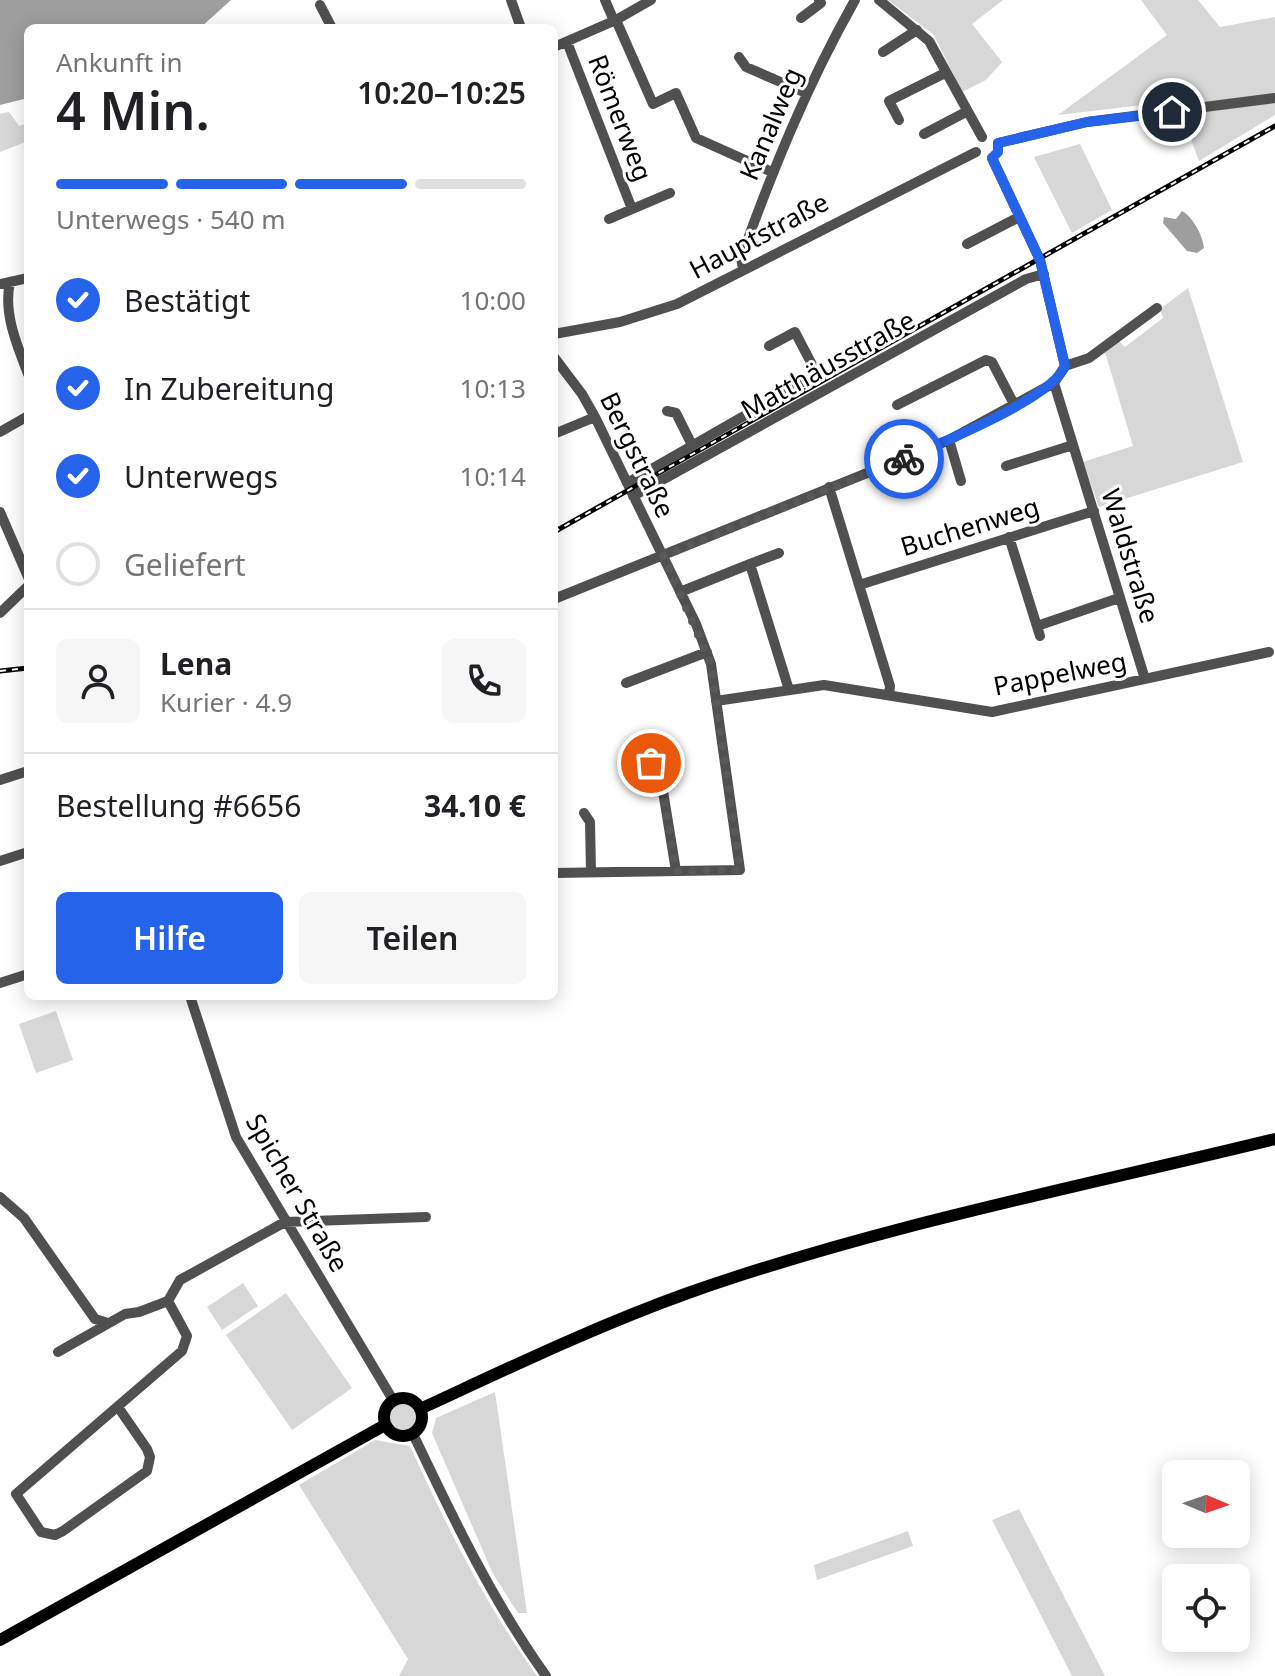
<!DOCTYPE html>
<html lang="de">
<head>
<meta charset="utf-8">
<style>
	:root { --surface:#fff; --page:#f6f6f6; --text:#202124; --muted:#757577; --line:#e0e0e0; --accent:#2563eb }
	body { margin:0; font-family:"Noto Sans",sans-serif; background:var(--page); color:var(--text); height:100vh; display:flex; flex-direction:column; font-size:30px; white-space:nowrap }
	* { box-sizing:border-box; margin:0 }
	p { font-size:26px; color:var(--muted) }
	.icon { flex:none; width:44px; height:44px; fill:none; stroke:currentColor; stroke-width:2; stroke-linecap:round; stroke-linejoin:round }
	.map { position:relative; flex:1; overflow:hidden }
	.side { position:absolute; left:24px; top:24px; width:534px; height:976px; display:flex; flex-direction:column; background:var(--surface); border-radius:12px; box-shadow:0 4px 20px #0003 }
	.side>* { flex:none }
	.needle { width:52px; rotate:92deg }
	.fabs { position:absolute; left:1162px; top:1460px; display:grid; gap:16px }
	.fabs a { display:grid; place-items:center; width:88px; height:88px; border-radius:12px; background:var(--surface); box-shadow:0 4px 20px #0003; font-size:40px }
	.pin { position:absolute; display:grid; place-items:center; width:68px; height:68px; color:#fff; margin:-34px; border:4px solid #fff; border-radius:50%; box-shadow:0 2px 8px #0007 }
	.courier { position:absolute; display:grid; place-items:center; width:80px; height:80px; margin:-40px; border:6px solid #2563eb; border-radius:50%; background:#fff; color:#222; box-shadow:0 2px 10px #0007 }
	.summary em { font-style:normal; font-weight:600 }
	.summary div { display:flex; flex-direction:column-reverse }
	.summary { display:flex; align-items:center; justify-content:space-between; height:136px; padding:0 32px }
	h1 { font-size:52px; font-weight:600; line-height:60px }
	.bar { display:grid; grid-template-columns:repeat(4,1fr); gap:12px 8px; align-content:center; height:96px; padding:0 32px }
	.bar i { height:10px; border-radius:6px; background:var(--line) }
	.bar .active { background:var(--accent) }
	.bar p { grid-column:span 4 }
	.line { display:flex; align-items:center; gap:20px; padding:0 32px; border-top:2px solid var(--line) }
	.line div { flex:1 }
	.round { display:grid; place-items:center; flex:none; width:84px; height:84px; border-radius:12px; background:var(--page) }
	ol { padding:0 32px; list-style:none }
	li { display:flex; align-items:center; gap:24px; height:88px }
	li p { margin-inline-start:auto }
	li .icon { padding:8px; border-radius:50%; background:var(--accent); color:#fff; stroke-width:4 }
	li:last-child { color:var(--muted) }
	li i { width:44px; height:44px; border:4px solid var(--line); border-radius:50% }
	.button { display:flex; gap:16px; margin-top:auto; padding:16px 32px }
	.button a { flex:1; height:92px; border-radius:12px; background:var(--accent); color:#fff; font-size:32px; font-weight:600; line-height:92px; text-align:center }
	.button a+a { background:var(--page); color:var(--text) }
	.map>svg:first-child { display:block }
</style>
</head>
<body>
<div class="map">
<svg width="1275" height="1676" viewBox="0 0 1275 1676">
	<rect width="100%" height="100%" fill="#fff"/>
	<path fill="#d7d7d7" d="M 888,0 L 1003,0 L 972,24 L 1002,62 L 986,80 L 962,92 L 934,35 Z
		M 1141,0 L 1198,0 L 1220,27 L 1275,17 L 1275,115 L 1199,161 L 1177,101 L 1058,115 L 1167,35 Z
		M 9,112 L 19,126 L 28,123 L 28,141 L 0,152 L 0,114 Z
		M 1080,144 L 1112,210 L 1072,233 L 1034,157 Z
		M 1188,288 L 1243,462 L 1099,507 L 1083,462 L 1133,446 L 1105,352 L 1119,341 L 1125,347 L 1163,318 L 1160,309 Z
		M 56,1011 L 73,1060 L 36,1073 L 19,1024 Z
		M 243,1283 L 258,1306 L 222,1330 L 207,1307 Z
		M 286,1293 L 352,1388 L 292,1430 L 226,1335 Z
		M 495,1392 L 527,1613 L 518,1613 L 493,1574 L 432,1433 L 436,1418 Z
		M387 1417a16 16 0 1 1 32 0a16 16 0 1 1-32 0Z
		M 375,1440 L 410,1446 C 447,1527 485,1604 537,1676 L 399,1676 L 408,1659 L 299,1485 Z
		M 1019,1509 L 1105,1676 L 1072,1676 L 992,1520 Z
		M 908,1531 L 913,1546 L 817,1580 L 814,1565 Z"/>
	<path fill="#9e9e9e" d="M 0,0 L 231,0 L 200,28 L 28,28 L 28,98 L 0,105 Z
		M 1182,211 C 1193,217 1203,236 1204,248 L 1197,253 L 1187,251 L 1163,223 L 1164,217 L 1176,219 Z"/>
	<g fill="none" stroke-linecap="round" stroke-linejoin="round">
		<path stroke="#505050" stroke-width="10" d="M 511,0 L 521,28
			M 605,0 L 614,21
			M 879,0 L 929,41 L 982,137
			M 320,5 L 332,28
			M 801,18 L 821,3 L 819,0
			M 616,20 L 653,104 L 676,93 L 696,138 L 772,172
			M 567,42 L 632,209
			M 554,47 L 616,20 L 651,0
			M 883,52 L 917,30
			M 739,57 L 746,67 L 806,93
			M 899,120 L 889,101 L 945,73
			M 924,134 L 966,112
			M 998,143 L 1087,122 L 1275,98
			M 992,158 L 1040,260 L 1065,366
			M 609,219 L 670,193
			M 967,244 L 1019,217
			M 743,269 L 741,258 C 773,169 808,83 855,0
			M 10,282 C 3,313 17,345 28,374
			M 0,284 L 28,278
			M 554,334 L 620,322 L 677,304 L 976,152
			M 554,357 L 582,394 L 595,417 L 696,624 L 711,664 L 740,870 L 554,873
			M 1065,366 L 1089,358 L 1157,308
			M 1054,383 L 1145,679
			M 897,405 L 986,360 L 992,362 L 1015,406
			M 667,411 L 676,413 L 692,445
			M 0,432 L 28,416
			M 554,434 L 595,417
			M 949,440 L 961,481
			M 1006,466 L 1073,445
			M 627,483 L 817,374 L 795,332 L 769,346
			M 829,487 L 890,686 L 889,695
			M 633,496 L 1026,279 L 1044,274
			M 0,512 L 28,577
			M 1009,537 L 1040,636
			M 750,564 L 779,553
			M 859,585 L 1094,511
			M 680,592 L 750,564 L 789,690
			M 554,599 L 949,440 L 1054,383 L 1065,366
			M 0,613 L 28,586
			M 1037,626 L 1119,598
			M 626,683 L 707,652
			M 716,701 L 824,685 L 992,712 L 1269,652
			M 661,779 L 647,770 L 647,766 L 655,764 L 661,779 L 676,871
			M 0,780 L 28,771
			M 584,813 L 590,822 L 591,872
			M 0,861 L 28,852
			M 0,983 L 28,974
			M 190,996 L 236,1137 L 393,1400
			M 0,1197 L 24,1218 L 95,1319 L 108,1323
			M 168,1301 L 180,1280 L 285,1222 L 426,1217
			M 58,1352 L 125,1314 L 139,1312 L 168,1301
			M 118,1407 L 147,1449 L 150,1457 L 147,1471 L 63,1531 L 55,1535 L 41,1532 L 16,1494 L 182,1351 L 187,1336 L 168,1301
			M 413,1434 C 453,1518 492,1600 546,1676"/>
		<path stroke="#000" stroke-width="12" d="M384 1417a19 19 0 1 1 38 0a19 19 0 1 1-38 0Z
			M 420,1409 C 509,1368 596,1326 688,1293 C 878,1226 1079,1187 1275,1139
			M 0,1640 L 385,1425"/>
		<defs>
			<path id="rail" d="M 554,532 L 1275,126
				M 0,671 L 28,668"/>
		</defs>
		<use href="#rail" stroke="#000" stroke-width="5"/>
		<use href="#rail" stroke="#fff" stroke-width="2" stroke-dasharray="6" stroke-linecap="butt"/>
	</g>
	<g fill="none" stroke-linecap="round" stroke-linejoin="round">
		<path stroke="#595959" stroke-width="8" stroke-dasharray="0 14.4" d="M 651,763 L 658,768 L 661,779 L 676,871 L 740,870 L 711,664 L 663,556 L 904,459"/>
		<path stroke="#2563eb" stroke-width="10" d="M 904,459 C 938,444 1053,398 1065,366 L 1040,260 L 992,158 L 998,152 L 998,143 L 1087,122 L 1172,112"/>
	</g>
	<g text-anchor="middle" stroke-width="6" stroke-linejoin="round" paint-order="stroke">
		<g font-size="26" fill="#000" stroke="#fff">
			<text transform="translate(620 118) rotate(69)" y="9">Römerweg</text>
			<text transform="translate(771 124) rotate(-67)" y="9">Kanalweg</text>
			<text transform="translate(759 236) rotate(-28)" y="9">Hauptstraße</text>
			<text transform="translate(828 365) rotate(-29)" y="9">Matthäusstraße</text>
			<text transform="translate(637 455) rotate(64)" y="9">Bergstraße</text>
			<text transform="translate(970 527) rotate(-17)" y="9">Buchenweg</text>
			<text transform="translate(1130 556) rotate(73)" y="9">Waldstraße</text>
			<text transform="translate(1060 674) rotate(-11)" y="9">Pappelweg</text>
			<text transform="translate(297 1193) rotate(60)" y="9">Spicher Straße</text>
		</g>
	</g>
</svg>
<div class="fabs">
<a><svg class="needle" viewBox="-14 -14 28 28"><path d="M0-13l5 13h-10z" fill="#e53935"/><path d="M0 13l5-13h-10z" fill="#757577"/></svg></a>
<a><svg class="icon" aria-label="locate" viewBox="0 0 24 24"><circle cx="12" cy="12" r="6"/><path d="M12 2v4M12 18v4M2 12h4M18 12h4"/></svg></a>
</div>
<div class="pin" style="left:651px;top:763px;background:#ea580c"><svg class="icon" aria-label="bag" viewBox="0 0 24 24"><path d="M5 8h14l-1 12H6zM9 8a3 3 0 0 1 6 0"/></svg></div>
<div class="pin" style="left:1172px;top:112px;background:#1f2937"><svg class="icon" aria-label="home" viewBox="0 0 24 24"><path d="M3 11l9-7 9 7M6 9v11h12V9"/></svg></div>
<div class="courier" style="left:904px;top:459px"><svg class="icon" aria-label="bike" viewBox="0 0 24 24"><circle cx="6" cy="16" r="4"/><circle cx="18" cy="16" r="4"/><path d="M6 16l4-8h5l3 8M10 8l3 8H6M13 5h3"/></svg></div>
<section class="side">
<div class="summary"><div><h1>4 Min.</h1><p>Ankunft in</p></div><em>10:20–10:25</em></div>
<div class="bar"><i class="active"></i><i class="active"></i><i class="active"></i><i></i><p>Unterwegs · 540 m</p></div>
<ol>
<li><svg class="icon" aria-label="check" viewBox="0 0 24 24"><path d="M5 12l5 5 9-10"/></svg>Bestätigt<p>10:00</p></li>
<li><svg class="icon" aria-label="check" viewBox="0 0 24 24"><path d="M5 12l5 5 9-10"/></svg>In Zubereitung<p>10:13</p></li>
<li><svg class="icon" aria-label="check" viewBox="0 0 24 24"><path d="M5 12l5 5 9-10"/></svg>Unterwegs<p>10:14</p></li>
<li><i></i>Geliefert</li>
</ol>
<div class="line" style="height:144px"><a class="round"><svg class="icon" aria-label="person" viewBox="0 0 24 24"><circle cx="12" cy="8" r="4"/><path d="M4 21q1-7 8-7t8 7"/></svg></a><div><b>Lena</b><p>Kurier · 4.9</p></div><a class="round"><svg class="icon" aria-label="phone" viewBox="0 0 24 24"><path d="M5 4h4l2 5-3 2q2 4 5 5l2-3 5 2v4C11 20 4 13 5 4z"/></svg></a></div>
<div class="line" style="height:104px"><div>Bestellung #6656</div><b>34.10 €</b></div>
<div class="button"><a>Hilfe</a><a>Teilen</a></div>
</section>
</div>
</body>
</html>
